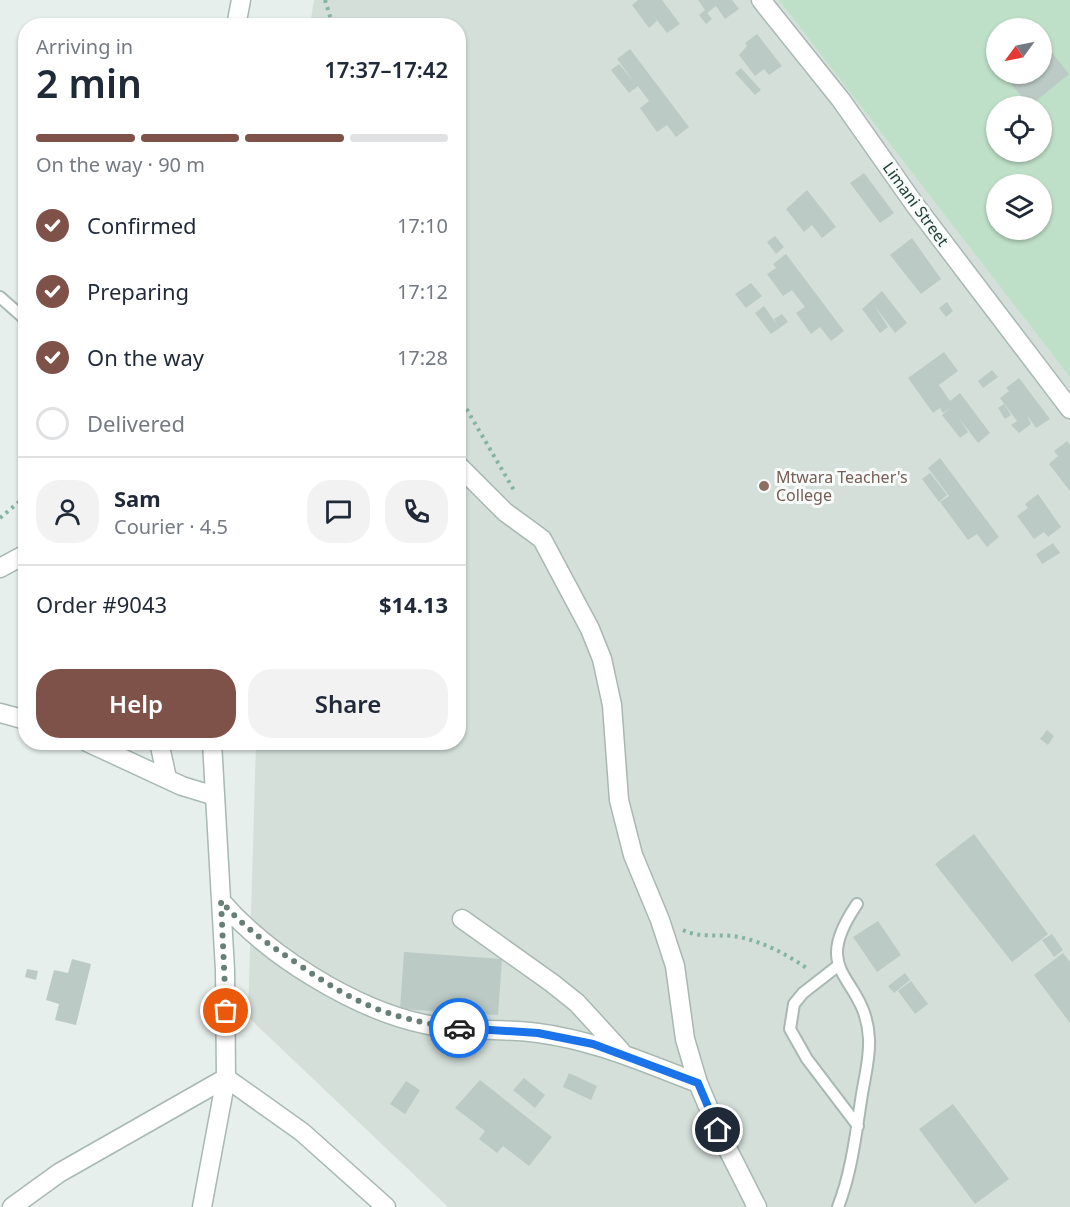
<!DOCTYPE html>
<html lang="en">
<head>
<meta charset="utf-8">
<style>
	:root { --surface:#fff; --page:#f2f2f3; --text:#1f2937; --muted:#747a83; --line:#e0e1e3; --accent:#7f5249 }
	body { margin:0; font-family:"Noto Sans",sans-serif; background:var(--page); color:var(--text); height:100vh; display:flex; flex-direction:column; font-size:22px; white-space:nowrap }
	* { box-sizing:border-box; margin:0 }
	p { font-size:20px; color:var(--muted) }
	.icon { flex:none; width:33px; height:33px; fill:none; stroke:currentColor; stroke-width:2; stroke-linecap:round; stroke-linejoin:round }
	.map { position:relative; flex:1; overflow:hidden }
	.side { position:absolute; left:18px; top:18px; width:448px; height:732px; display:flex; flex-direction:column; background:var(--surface); border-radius:24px; box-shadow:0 2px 4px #0004 }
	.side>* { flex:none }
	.needle { width:39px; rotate:237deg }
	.tools { position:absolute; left:986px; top:18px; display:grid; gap:12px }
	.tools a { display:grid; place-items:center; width:66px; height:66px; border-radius:50%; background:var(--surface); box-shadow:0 2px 4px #0004; font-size:30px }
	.pin { position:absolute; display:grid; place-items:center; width:51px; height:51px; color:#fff; margin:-26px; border:3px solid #fff; border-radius:50%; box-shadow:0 2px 6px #0007 }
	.courier { position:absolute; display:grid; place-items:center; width:60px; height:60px; margin:-30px; border:4px solid #1a73e8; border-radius:50%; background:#fff; color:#222; box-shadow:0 2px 8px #0007 }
	.overview em { font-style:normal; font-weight:600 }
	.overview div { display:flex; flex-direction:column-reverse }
	.overview { display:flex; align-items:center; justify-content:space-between; height:102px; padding:0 18px }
	h1 { font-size:39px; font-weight:600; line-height:45px }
	.bar { display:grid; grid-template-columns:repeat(4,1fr); gap:9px 6px; align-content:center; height:72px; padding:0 18px }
	.bar i { height:8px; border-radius:4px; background:var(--line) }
	.bar .selected { background:var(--accent) }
	.bar p { grid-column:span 4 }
	.line { display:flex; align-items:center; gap:15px; padding:0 18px; border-top:2px solid var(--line) }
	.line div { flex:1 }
	.round { display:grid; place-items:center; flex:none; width:63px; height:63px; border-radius:24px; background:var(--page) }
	ol { padding:0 18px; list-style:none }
	li { display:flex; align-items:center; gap:18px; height:66px }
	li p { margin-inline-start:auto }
	li .icon { padding:6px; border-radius:50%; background:var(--accent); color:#fff; stroke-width:4 }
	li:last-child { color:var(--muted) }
	li i { width:33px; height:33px; border:3px solid var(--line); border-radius:50% }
	.button { display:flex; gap:12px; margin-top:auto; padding:12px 18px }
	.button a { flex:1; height:69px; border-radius:24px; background:var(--accent); color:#fff; font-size:24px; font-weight:600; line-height:69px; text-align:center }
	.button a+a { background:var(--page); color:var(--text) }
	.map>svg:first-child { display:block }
</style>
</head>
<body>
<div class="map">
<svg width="1070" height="1207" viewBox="0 0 1070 1207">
	<rect width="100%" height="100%" fill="#e6efeb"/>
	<path fill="#d4dfda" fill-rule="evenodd" d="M 314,0 L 1070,0 L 1070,1207 L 448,1207 L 248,1017 L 256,743 L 459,742 L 459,26 L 310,25 ZM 996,28 L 1041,28 L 1041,74 L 996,74 ZM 996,106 L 1041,106 L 1041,152 L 996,152 ZM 996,184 L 1041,184 L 1041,230 L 996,230 Z"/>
	<path fill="#bfe0c8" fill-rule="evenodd" d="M 779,0 L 1070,0 L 1070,377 ZM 996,28 L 1041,28 L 1041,74 L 996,74 ZM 996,106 L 1041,106 L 1041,152 L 996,152 ZM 996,184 L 1041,184 L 1041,230 L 996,230 Z"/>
	<path fill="#bbcac4" d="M 638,0 L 662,0 L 680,24 L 667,33 L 653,15 L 657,21 L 649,28 L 632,5 Z
		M 698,0 L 732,0 L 739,9 L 725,19 L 716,6 L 707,13 L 712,19 L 706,24 L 699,15 L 705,10 Z
		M 757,34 L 782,66 L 769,75 L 764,69 L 755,76 L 739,55 L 747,46 L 745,43 Z
		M 1041,39 L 1069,74 L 1030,106 L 1011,84 L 1023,74 L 1041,74 Z
		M 630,49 L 689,127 L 676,137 L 667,125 L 657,132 L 640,108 L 649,101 L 638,86 L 629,93 L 611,70 L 619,64 L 635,83 L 617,59 Z
		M 741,68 L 761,90 L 755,95 L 735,73 Z
		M 864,173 L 894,213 L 880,223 L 850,183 Z
		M 807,190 L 836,227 L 822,238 L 812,225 L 804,232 L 786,209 Z
		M 775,236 L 784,247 L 776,254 L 767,242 Z
		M 912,238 L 941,279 L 921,294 L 890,255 Z
		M 786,254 L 844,331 L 831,341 L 820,327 L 811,334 L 796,313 L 805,307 L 792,290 L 783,296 L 767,274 L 776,268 L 773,264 Z
		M 751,283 L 762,296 L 746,308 L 735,294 Z
		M 882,291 L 907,323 L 895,333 L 874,305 L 888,327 L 880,333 L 862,309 Z
		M 947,302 L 953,311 L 946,317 L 939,308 Z
		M 764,306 L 778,326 L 774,319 L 782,314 L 788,322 L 771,334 L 755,313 Z
		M 944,352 L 958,371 L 939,385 L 950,401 L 960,393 L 990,433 L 978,443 L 959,418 L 968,432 L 960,438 L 942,415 L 951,407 L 943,413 L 940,408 L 933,413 L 908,378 Z
		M 992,370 L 998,377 L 983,388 L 978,381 Z
		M 1019,378 L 1050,419 L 1036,428 L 1027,415 L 1031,424 L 1019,433 L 1011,425 L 1017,421 L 1000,398 L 1009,391 L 1006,388 Z
		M 1004,404 L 1011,415 L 1005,419 L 998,408 Z
		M 1067,441 L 1070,445 L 1070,491 L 1049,464 L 1058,456 L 1054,451 Z
		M 940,458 L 999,537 L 987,547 L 977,534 L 968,540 L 940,502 L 949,496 L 928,468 Z
		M 930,473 L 947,495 L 939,502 L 922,479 Z
		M 1038,494 L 1061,527 L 1048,537 L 1044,532 L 1034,539 L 1017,516 L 1028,508 L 1025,504 Z
		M 1053,543 L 1060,553 L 1042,564 L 1036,554 Z
		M 1047,730 L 1054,736 L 1048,745 L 1040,739 Z
		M 974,834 L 1048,934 L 1012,962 L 935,864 Z
		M 878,921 L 901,955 L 877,972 L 853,937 Z
		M 1052,934 L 1063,950 L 1054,957 L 1042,940 Z
		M 404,952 L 502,959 L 498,1015 L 400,1009 Z
		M 1063,953 L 1070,962 L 1070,1023 L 1034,975 Z
		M 72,959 L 91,964 L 76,1025 L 55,1020 L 59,1004 L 46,1000 L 54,970 L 68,973 Z
		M 27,969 L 38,971 L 36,980 L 25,977 Z
		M 905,973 L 910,980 L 894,993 L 888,986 Z
		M 911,981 L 928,1004 L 915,1014 L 898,991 Z
		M 569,1073 L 597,1086 L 591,1100 L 563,1087 Z
		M 524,1078 L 545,1095 L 535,1108 L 513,1090 Z
		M 480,1080 L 552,1137 L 529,1166 L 503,1146 L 497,1153 L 479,1139 L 485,1131 L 455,1108 Z
		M 406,1081 L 420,1090 L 405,1114 L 390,1104 Z
		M 953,1104 L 1009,1179 L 975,1204 L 919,1129 Z"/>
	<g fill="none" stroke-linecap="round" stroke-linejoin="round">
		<defs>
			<path id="service" d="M 0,297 L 26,320
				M 839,965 L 803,993 L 794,1004 L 790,1029 L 807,1059 L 858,1126
				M 838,1207 C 852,1171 856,1132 862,1094 C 865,1076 870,1057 869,1039 C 866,974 807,977 857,904"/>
			<path id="minor" d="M 761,0 L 841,100 L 915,205 L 1070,409
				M 236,26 L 241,0
				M 459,466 L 505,512 L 542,539 L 590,629 L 602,659 L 612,705 L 619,800 L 633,855 L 660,920 L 675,966 L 685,1039 L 698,1083 L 718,1130 L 757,1207
				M 0,568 L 26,554
				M 0,713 L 26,720
				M 87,742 L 182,786 L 215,796
				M 159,742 L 167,778
				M 221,901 C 267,955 354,1009 424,1024 C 462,1032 500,1028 538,1033 C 594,1040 645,1063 698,1083
				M 462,919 L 552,983 L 577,1003 L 621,1051
				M 226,1078 L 302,1132 L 386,1207
				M 12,1207 L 59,1173 L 226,1078
				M 202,1207 L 226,1078 L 225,970 L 212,742"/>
		</defs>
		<use href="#service" stroke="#a8b8b2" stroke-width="14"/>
		<use href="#minor" stroke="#a8b8b2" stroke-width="21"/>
		<path stroke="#86b3a5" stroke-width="4" stroke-dasharray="3 4.5" stroke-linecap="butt" d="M 325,0 L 333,26
			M 459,396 L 515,492
			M 0,518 L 26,496
			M 683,930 C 701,939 720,933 739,937 C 764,942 788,955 808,969"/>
		<use href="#service" stroke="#fff" stroke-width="10"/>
		<use href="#minor" stroke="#fff" stroke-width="18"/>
	</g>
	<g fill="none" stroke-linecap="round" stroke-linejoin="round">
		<path stroke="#687f78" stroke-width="6" stroke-dasharray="0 10.8" d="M 226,1011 L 221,901 C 242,926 268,944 295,962 C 354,1003 387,1019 459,1028"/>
		<path stroke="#1a73e8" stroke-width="8" d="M 459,1028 L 538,1033 L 593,1044 L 698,1083 L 718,1130"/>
	</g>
	<circle fill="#8d6e63" stroke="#f7fbf9" stroke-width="2" cx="764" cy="486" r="6"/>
	<g text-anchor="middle" stroke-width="6" stroke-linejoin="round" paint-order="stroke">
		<g font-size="16" fill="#24423a" stroke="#f7fbf9">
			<text transform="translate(916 204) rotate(54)" y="6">Limani Street</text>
		</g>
		<g font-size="16" fill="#785e54" stroke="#f7fbf9" text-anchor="start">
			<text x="776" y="483">Mtwara Teacher's<tspan x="776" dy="18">College</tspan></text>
		</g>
	</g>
</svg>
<div class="tools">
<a><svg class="needle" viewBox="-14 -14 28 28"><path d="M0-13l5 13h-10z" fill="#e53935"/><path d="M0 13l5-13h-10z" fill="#747a83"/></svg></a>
<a><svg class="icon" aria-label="locate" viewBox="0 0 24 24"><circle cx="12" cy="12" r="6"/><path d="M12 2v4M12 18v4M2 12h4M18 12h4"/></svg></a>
<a><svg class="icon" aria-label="layers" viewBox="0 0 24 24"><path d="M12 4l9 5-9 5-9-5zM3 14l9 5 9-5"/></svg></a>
</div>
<div class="pin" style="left:226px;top:1011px;background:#ea580c"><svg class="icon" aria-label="bag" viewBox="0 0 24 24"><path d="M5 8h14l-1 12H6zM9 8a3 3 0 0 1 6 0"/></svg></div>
<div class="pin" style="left:718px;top:1130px;background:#1f2937"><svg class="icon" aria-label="home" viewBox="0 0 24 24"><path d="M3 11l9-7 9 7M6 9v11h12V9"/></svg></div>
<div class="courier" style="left:459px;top:1028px"><svg class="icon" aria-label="car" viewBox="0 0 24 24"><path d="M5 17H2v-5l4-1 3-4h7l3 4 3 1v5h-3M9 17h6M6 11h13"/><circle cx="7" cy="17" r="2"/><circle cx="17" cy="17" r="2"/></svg></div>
<section class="side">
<div class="overview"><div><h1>2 min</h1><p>Arriving in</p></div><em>17:37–17:42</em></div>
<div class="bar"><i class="selected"></i><i class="selected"></i><i class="selected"></i><i></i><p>On the way · 90 m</p></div>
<ol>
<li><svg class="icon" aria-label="check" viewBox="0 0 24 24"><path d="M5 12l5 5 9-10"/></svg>Confirmed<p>17:10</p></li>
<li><svg class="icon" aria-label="check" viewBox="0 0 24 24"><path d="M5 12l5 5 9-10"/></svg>Preparing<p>17:12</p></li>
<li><svg class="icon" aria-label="check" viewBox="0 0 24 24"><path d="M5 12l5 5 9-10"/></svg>On the way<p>17:28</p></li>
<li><i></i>Delivered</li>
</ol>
<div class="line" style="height:108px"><a class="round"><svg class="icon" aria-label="person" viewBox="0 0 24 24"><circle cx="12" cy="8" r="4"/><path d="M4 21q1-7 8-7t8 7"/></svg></a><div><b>Sam</b><p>Courier · 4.5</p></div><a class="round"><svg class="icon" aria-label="chat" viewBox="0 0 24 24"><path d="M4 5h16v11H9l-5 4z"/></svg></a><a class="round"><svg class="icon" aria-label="phone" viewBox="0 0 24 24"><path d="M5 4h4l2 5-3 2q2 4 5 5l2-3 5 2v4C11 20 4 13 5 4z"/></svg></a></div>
<div class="line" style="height:78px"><div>Order #9043</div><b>$14.13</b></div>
<div class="button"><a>Help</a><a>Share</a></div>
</section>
</div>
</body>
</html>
